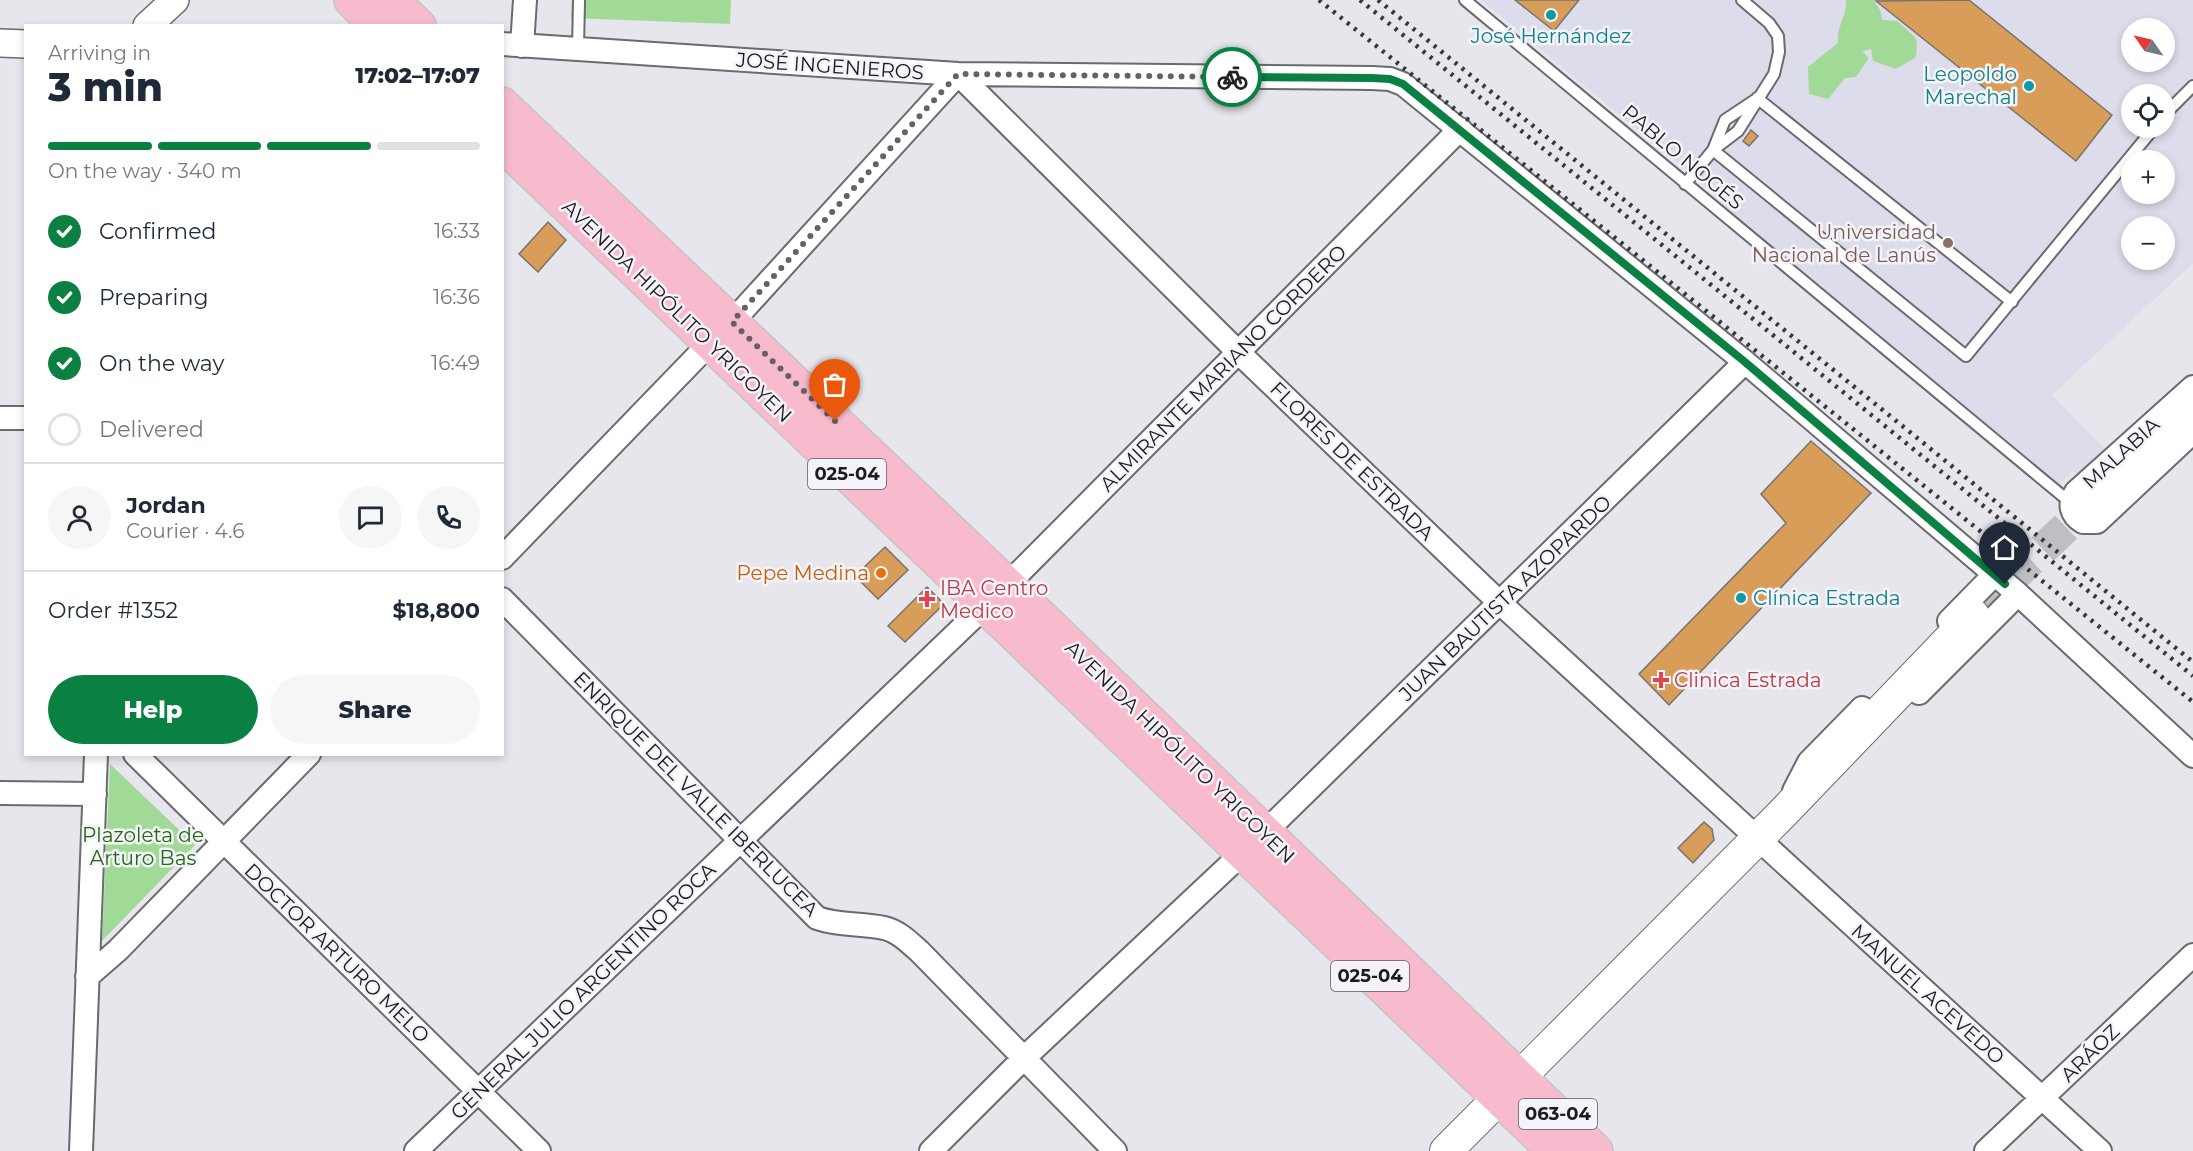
<!DOCTYPE html>
<html lang="en">
<head>
<meta charset="utf-8">
<style>
	:root { --surface:#fff; --page:#f6f6f7; --text:#1f2937; --muted:#747a83; --line:#e0e1e3; --accent:#0b8043 }
	body { margin:0; font-family:Montserrat,sans-serif; background:var(--page); color:var(--text); height:100vh; display:flex; flex-direction:column; font-size:22px; white-space:nowrap }
	* { box-sizing:border-box; margin:0 }
	p { font-size:20px; color:var(--muted) }
	.icon { flex:none; width:33px; height:33px; fill:none; stroke:currentColor; stroke-width:2; stroke-linecap:round; stroke-linejoin:round }
	.map { position:relative; flex:1; overflow:hidden }
	.side { position:absolute; left:24px; top:24px; width:480px; height:732px; display:flex; flex-direction:column; background:var(--surface); border-radius:0px; box-shadow:0 3px 9px #0003 }
	.side>* { flex:none }
	.needle { width:39px; rotate:304deg }
	.fabs { position:absolute; left:2121px; top:18px; display:grid; gap:12px }
	.fabs a { display:grid; place-items:center; width:54px; height:54px; border-radius:50%; background:var(--surface); box-shadow:0 3px 9px #0003; font-size:30px }
	.pin { position:absolute; display:grid; place-items:center; width:51px; height:51px; color:#fff; margin:-62px -26px; border-radius:50% 50% 50% 0; rotate:-45deg; box-shadow:0 0 6px #0007 }
	.pin .icon { rotate:45deg }
	.courier { position:absolute; display:grid; place-items:center; width:60px; height:60px; margin:-30px; border:4px solid #0b8043; border-radius:50%; background:#fff; color:#222; box-shadow:0 2px 8px #0007 }
	.summary em { font-style:normal; font-weight:800 }
	.summary div { display:flex; flex-direction:column-reverse }
	.summary { display:flex; align-items:center; justify-content:space-between; height:102px; padding:0 24px }
	h1 { font-size:39px; font-weight:800; line-height:45px }
	.bar { display:grid; grid-template-columns:repeat(4,1fr); gap:9px 6px; align-content:center; height:72px; padding:0 24px }
	.bar i { height:8px; border-radius:4px; background:var(--line) }
	.bar .on { background:var(--accent) }
	.bar p { grid-column:span 4 }
	.line { display:flex; align-items:center; gap:15px; padding:0 24px; border-top:2px solid var(--line) }
	.line div { flex:1 }
	.round { display:grid; place-items:center; flex:none; width:63px; height:63px; border-radius:32px; background:var(--page) }
	ol { padding:0 24px; list-style:none }
	li { display:flex; align-items:center; gap:18px; height:66px }
	li p { margin-inline-start:auto }
	li .icon { padding:6px; border-radius:50%; background:var(--accent); color:#fff; stroke-width:4 }
	li:last-child { color:var(--muted) }
	li i { width:33px; height:33px; border:3px solid var(--line); border-radius:50% }
	.button { display:flex; gap:12px; margin-top:auto; padding:12px 24px }
	.button a { flex:1; height:69px; border-radius:36px; background:var(--accent); color:#fff; font-size:24px; font-weight:800; line-height:69px; text-align:center }
	.button a+a { background:var(--page); color:var(--text) }
	.map>svg:first-child { display:block }
</style>
</head>
<body>
<div class="map">
<svg width="2193" height="1151" viewBox="0 0 2193 1151">
	<rect width="100%" height="100%" fill="#e6e6ec"/>
	<path fill="#dddcea" fill-rule="evenodd" d="M 1481,0 L 2193,0 L 2193,263 L 2052,395 L 2112,456 L 2088,479 L 2073,471 L 2056,487 L 1786,262 L 1692,175 ZM 2132,28 L 2164,28 L 2164,62 L 2132,62 ZM 2132,94 L 2164,94 L 2164,128 L 2132,128 ZM 2132,160 L 2164,160 L 2164,194 L 2132,194 ZM 2132,226 L 2164,226 L 2164,260 L 2132,260 Z"/>
	<path fill="#a1d996" d="M 572,0 L 731,0 L 730,24 L 571,18 Z
		M 1846,0 L 1873,0 L 1880,10 L 1882,20 L 1897,21 L 1915,37 L 1917,43 L 1916,57 L 1896,69 L 1873,61 L 1871,49 L 1862,51 L 1869,58 L 1856,77 L 1845,78 L 1828,99 L 1809,94 L 1808,67 L 1838,43 C 1837,24 1847,17 1846,0 Z
		M 110,764 L 195,845 L 102,941 Z"/>
	<path fill="#d89d59" stroke="#77736f" stroke-width="1.5" d="M 1515,0 L 1579,0 L 1554,31 Z
		M 1969,0 L 2112,115 L 2076,161 L 1876,1 Z
		M 1751,130 L 1758,136 L 1749,146 L 1743,141 Z
		M 548,222 L 566,240 L 538,272 L 519,254 Z
		M 1811,441 L 1871,493 L 1669,705 L 1639,674 L 1786,523 L 1761,494 Z
		M 885,547 L 908,570 L 878,599 L 855,576 Z
		M 927,587 L 944,604 L 905,642 L 888,626 Z
		M 1704,822 L 1712,829 L 1714,840 L 1693,863 L 1678,848 Z"/>
	<g fill="none" stroke-linecap="round" stroke-linejoin="round">
		<path stroke="#bebec3" stroke-width="32" stroke-dasharray="32 16" stroke-linecap="butt" d="M 1973,615 L 2083,511"/>
		<defs>
			<path id="service" d="M 1465,0 L 2071,503
				M 578,49 L 579,0
				M 1757,98 L 2012,302
				M 2164,115 L 2193,86
				M 1713,150 L 1966,356 L 2154,128
				M 1713,150 L 1725,120 L 1755,100
				M 1685,184 L 1713,150 L 1738,131 L 1774,74 L 1779,52 L 1778,36 L 1769,23 L 1742,0"/>
			<path id="minor" d="M 502,44 L 958,74 L 1372,78 L 1390,79 L 1403,84 L 1745,362 L 2018,594 L 2193,756
				M 522,46 L 525,0
				M 958,74 L 1238,352 L 1500,603 L 2100,1151
				M 732,322 L 958,74
				M 2193,387 L 2076,492 C 2068,504 2071,515 2083,522 L 2097,522 L 2193,432
				M 0,418 L 26,418
				M 502,558 L 710,343
				M 502,599 L 817,918 C 839,926 861,923 884,928 C 898,931 909,942 920,952 L 1115,1151
				M 1949,621 L 1994,575
				M 1919,693 L 2018,594
				M 135,754 L 539,1151
				M 1794,791 L 1809,762 L 1862,708
				M 0,793 L 95,794
				M 87,977 L 118,950 L 309,754
				M 81,1151 L 96,754
				M 416,1151 L 1007,585 L 1460,129
				M 931,1151 L 1023,1059 L 1264,833 L 1745,362
				M 1986,1151 L 2193,955"/>
			<path id="tertiary" d="M 147,26 L 175,0
				M 0,43 L 26,44"/>
			<path id="secondary" d="M 2083,511 L 2193,409
				M 1446,1151 L 1781,815 L 1973,615"/>
			<path id="primary" d="M 351,0 L 377,26
				M 392,0 L 419,26
				M 502,104 L 1030,606 L 1596,1151
				M 502,144 L 1554,1151"/>
		</defs>
		<use href="#service" stroke="#6a6a6f" stroke-width="14"/>
		<use href="#minor" stroke="#6a6a6f" stroke-width="26"/>
		<use href="#tertiary" stroke="#6a6a6f" stroke-width="30"/>
		<use href="#secondary" stroke="#6a6a6f" stroke-width="34"/>
		<use href="#primary" stroke="#c4c4c4" stroke-width="36"/>
		<use href="#service" stroke="#fff" stroke-width="10"/>
		<use href="#minor" stroke="#fff" stroke-width="22"/>
		<use href="#tertiary" stroke="#fff" stroke-width="27"/>
		<use href="#secondary" stroke="#fff" stroke-width="32"/>
		<use href="#primary" stroke="#f8bbcd" stroke-width="33"/>
		<path stroke="#38383a" stroke-width="4.5" stroke-dasharray="3 6" stroke-linecap="butt" d="M 1319,0 L 2193,702
			M 1360,0 L 2193,676
			M 1378,0 L 2193,662"/>
	</g>
	<g fill="none" stroke-linecap="round" stroke-linejoin="round">
		<path stroke="#636366" stroke-width="6" stroke-dasharray="0 10.8" d="M 835,421 L 732,322 L 958,74 L 1232,77"/>
		<path stroke="#0b8043" stroke-width="8" d="M 1232,77 L 1372,78 L 1390,79 L 1403,84 L 1745,362 L 2005,584"/>
	</g>
	<g fill="#0f9aa8" stroke="#f4f3f9" stroke-width="2">
		<circle cx="1551" cy="15" r="6"/>
		<circle cx="2029" cy="86" r="6"/>
		<circle cx="1741" cy="598" r="6"/>
	</g>
	<circle fill="#8d6e63" stroke="#f4f3f9" stroke-width="2" cx="1948" cy="243" r="6"/>
	<circle fill="#e8710a" stroke="#f4f3f9" stroke-width="2" cx="881" cy="573" r="6"/>
	<g fill="#e0444e" stroke="#f4f3f9" stroke-width="2">
		<path d="M924 590h6v6h6v6h-6v6h-6v-6h-6v-6h6z"/>
		<path d="M1658 671h6v6h6v6h-6v6h-6v-6h-6v-6h6z"/>
	</g>
	<g text-anchor="middle" stroke-width="5" stroke-linejoin="round" paint-order="stroke">
		<g fill="#f4f3f9" stroke="#5d5c60" stroke-width="1.5">
			<rect x="808" y="459" width="78" height="30" rx="4.5"/>
			<rect x="1331" y="961" width="78" height="30" rx="4.5"/>
			<rect x="1519" y="1099" width="78" height="30" rx="4.5"/>
		</g>
		<g font-size="18" font-weight="bold" fill="#1c1c1e">
			<text x="847" y="480">025-04</text>
			<text x="1370" y="982">025-04</text>
			<text x="1558" y="1120">063-04</text>
		</g>
		<g font-size="20" fill="#0d838f" stroke="#f4f3f9">
			<text x="1551" y="43">José Hernández</text>
			<text x="2017" y="81" text-anchor="end">Leopoldo<tspan x="2017" dy="23">Marechal</tspan></text>
			<text x="1753" y="605" text-anchor="start">Clínica Estrada</text>
		</g>
		<g font-size="20" fill="#1c1c1e" stroke="#f4f3f9">
			<text transform="translate(830 66) rotate(4)" y="7">JOSÉ INGENIEROS</text>
			<text transform="translate(1683 157) rotate(40)" y="7">PABLO NOGÉS</text>
			<text transform="translate(677 311) rotate(44)" y="7">AVENIDA HIPÓLITO YRIGOYEN</text>
			<text transform="translate(1223 368) rotate(-45)" y="7">ALMIRANTE MARIANO CORDERO</text>
			<text transform="translate(2121 453) rotate(-42)" y="7">MALABIA</text>
			<text transform="translate(1352 461) rotate(44)" y="7">FLORES DE ESTRADA</text>
			<text transform="translate(1505 598) rotate(-44)" y="7">JUAN BAUTISTA AZOPARDO</text>
			<text transform="translate(1180 752) rotate(44)" y="7">AVENIDA HIPÓLITO YRIGOYEN</text>
			<text transform="translate(696 794) rotate(45)" y="7">ENRIQUE DEL VALLE IBERLUCEA</text>
			<text transform="translate(337 953) rotate(44)" y="7">DOCTOR ARTURO MELO</text>
			<text transform="translate(583 991) rotate(-44)" y="7">GENERAL JULIO ARGENTINO ROCA</text>
			<text transform="translate(1928 994) rotate(42)" y="7">MANUEL ACEVEDO</text>
			<text transform="translate(2090 1053) rotate(-44)" y="7">ARÁOZ</text>
		</g>
		<g font-size="20" fill="#785e54" stroke="#f4f3f9" text-anchor="end">
			<text x="1936" y="239">Universidad<tspan x="1936" dy="23">Nacional de Lanús</tspan></text>
		</g>
		<g font-size="20" fill="#c56008" stroke="#f4f3f9" text-anchor="end">
			<text x="869" y="580">Pepe Medina</text>
		</g>
		<g font-size="20" fill="#be3a42" stroke="#f4f3f9" text-anchor="start">
			<text x="940" y="595">IBA Centro<tspan x="940" dy="23">Medico</tspan></text>
			<text x="1674" y="687">Clinica Estrada</text>
		</g>
		<g font-size="20" fill="#21690d" stroke="#f4f3f9">
			<text x="143" y="842">Plazoleta de<tspan x="143" dy="23">Arturo Bas</tspan></text>
		</g>
	</g>
</svg>
<div class="fabs">
<a><svg class="needle" viewBox="-14 -14 28 28"><path d="M0-13l5 13h-10z" fill="#e53935"/><path d="M0 13l5-13h-10z" fill="#747a83"/></svg></a>
<a><svg class="icon" aria-label="locate" viewBox="0 0 24 24"><circle cx="12" cy="12" r="6"/><path d="M12 2v4M12 18v4M2 12h4M18 12h4"/></svg></a>
<a>+</a>
<a>−</a>
</div>
<div class="pin" style="left:835px;top:421px;background:#ea580c"><svg class="icon" aria-label="bag" viewBox="0 0 24 24"><path d="M5 8h14l-1 12H6zM9 8a3 3 0 0 1 6 0"/></svg></div>
<div class="pin" style="left:2005px;top:584px;background:#1f2937"><svg class="icon" aria-label="home" viewBox="0 0 24 24"><path d="M3 11l9-7 9 7M6 9v11h12V9"/></svg></div>
<div class="courier" style="left:1232px;top:77px"><svg class="icon" aria-label="bike" viewBox="0 0 24 24"><circle cx="6" cy="16" r="4"/><circle cx="18" cy="16" r="4"/><path d="M6 16l4-8h5l3 8M10 8l3 8H6M13 5h3"/></svg></div>
<section class="side">
<div class="summary"><div><h1>3 min</h1><p>Arriving in</p></div><em>17:02–17:07</em></div>
<div class="bar"><i class="on"></i><i class="on"></i><i class="on"></i><i></i><p>On the way · 340 m</p></div>
<ol>
<li><svg class="icon" aria-label="check" viewBox="0 0 24 24"><path d="M5 12l5 5 9-10"/></svg>Confirmed<p>16:33</p></li>
<li><svg class="icon" aria-label="check" viewBox="0 0 24 24"><path d="M5 12l5 5 9-10"/></svg>Preparing<p>16:36</p></li>
<li><svg class="icon" aria-label="check" viewBox="0 0 24 24"><path d="M5 12l5 5 9-10"/></svg>On the way<p>16:49</p></li>
<li><i></i>Delivered</li>
</ol>
<div class="line" style="height:108px"><a class="round"><svg class="icon" aria-label="person" viewBox="0 0 24 24"><circle cx="12" cy="8" r="4"/><path d="M4 21q1-7 8-7t8 7"/></svg></a><div><b>Jordan</b><p>Courier · 4.6</p></div><a class="round"><svg class="icon" aria-label="chat" viewBox="0 0 24 24"><path d="M4 5h16v11H9l-5 4z"/></svg></a><a class="round"><svg class="icon" aria-label="phone" viewBox="0 0 24 24"><path d="M5 4h4l2 5-3 2q2 4 5 5l2-3 5 2v4C11 20 4 13 5 4z"/></svg></a></div>
<div class="line" style="height:78px"><div>Order #1352</div><b>$18,800</b></div>
<div class="button"><a>Help</a><a>Share</a></div>
</section>
</div>
</body>
</html>
